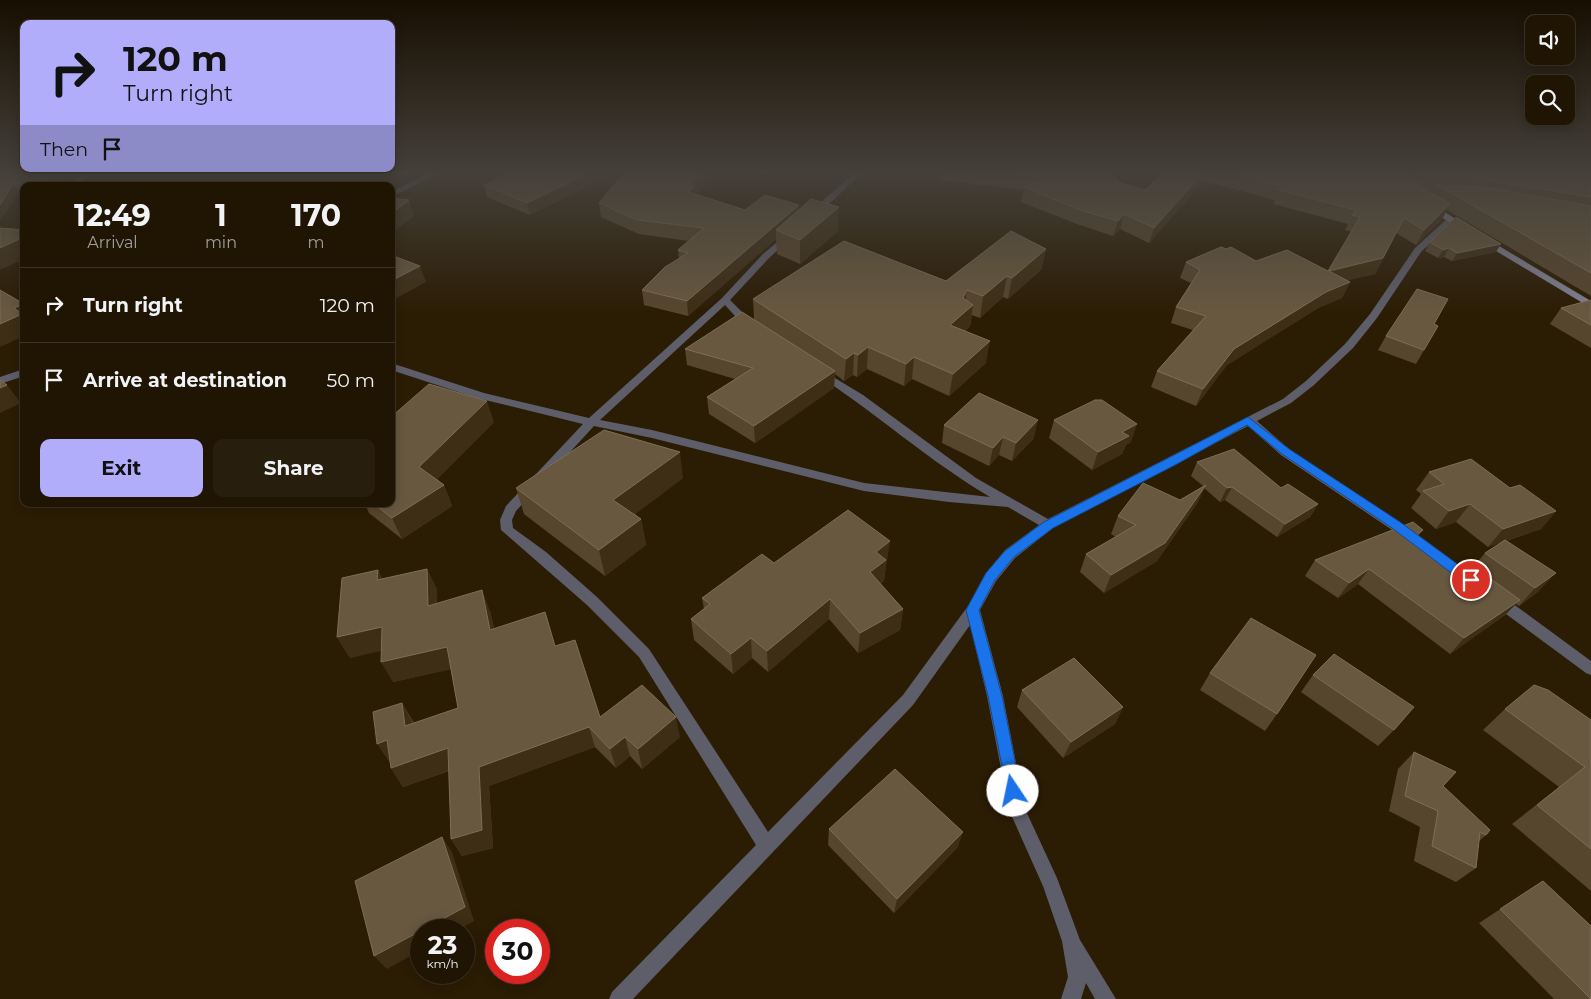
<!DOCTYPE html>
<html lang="en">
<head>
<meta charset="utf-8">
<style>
  :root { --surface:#201503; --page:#281e0d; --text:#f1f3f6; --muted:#a29f9a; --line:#3d3425; --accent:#b1adfa }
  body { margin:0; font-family:Montserrat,sans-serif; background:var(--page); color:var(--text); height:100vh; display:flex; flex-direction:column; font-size:19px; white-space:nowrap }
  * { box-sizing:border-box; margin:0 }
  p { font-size:16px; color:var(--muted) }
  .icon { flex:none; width:28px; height:28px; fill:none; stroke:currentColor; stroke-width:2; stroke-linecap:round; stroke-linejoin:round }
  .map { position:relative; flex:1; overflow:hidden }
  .side { position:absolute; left:20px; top:182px; width:375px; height:325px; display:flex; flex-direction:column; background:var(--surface); border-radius:10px; box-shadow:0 2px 12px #0003,0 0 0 1px var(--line) }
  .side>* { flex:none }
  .hud { position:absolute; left:20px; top:20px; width:375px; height:152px; border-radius:10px; box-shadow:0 2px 12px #0003,0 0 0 1px var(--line); background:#b1adfa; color:#111; overflow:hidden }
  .fabs { position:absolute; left:1525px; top:15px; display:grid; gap:10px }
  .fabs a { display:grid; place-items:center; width:50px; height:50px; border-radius:10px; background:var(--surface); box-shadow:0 2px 12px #0003,0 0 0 1px var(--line); font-size:25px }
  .speed { position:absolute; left:410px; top:919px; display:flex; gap:10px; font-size:25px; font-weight:700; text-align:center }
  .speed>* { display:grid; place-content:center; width:65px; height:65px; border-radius:50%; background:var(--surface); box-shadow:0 2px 12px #0003,0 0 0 1px var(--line); line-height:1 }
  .speed small { font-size:12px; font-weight:400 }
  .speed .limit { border:8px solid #d22; background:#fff; color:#111 }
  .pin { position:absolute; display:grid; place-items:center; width:42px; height:42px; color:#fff; margin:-21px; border:2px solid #fff; border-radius:50%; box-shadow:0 1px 5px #0007 }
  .me { position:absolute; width:55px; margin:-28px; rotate:349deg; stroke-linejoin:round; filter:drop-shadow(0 0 4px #0008) }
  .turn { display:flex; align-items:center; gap:18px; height:105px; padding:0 20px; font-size:22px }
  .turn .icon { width:65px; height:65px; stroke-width:2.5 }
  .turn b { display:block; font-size:35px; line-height:42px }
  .then { display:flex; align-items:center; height:48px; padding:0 20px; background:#0003; gap:10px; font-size:19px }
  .eta { display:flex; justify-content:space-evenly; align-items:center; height:85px; text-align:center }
  .eta b { font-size:30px; font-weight:700; line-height:35px }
  .primary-button { display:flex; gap:10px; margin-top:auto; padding:10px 20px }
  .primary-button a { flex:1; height:58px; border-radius:10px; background:var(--accent); color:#111; font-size:20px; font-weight:700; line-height:58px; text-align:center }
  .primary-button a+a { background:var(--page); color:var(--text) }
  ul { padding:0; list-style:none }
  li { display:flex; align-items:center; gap:15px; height:75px; padding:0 20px; border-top:1px solid var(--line) }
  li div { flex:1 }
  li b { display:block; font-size:19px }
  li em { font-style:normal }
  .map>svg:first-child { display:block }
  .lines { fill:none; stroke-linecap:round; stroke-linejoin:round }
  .street { fill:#5e5e6a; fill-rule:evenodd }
  .secondary { fill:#818195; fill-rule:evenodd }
  .wall { fill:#57462e }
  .shaded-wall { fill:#3e2e15 }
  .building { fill:#685840; stroke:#7d6e58 }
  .route { fill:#1a73e8; stroke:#114b97 }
</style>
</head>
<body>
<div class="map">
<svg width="1591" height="999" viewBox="0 0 1591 999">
  <rect width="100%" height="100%" fill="#2b1c04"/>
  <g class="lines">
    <path class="street" d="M82,174H90L79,186H71Z
      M428,174H438L391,197V192Z
      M853,174H861L816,216H810V212Z
      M1450,216L1454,219L1453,221L1421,252L1377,318L1353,348L1314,385L1291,403L1257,421L1289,449L1417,534L1419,537L1417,540H1407L1281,455L1248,426L1053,528L1015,558L996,581L980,610L1003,696L1025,809L1057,878L1080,940L1116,999H1095L1086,983L1081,999H1061L1068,977L1062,941L1043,886L1009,810L987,696L970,625L913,705L633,999H609L612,992L756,845L639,657L587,605L501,530L500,520L506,506L583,424L477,398L391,370V363L484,393L589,418L722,298L763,254L788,233L791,234V238L769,258L730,300L753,323V327H745L725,305L600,420L652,430L864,483L990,497C929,461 876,413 816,374L815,372L816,370L820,369L863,395L976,478L1048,519L1283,399L1306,381L1345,344L1370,314L1415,248ZM594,426L652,438L864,491L949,502L1008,507L1039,525L1005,550L986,573L968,606L903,695L768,832L649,649L597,597L546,552L513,528L512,520L516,511Z
      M24,369V376L0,384V377Z
      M1496,594L1501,595L1591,661V675L1586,673L1491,603L1489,599L1491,595Z"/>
    <path class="secondary" d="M1428,205H1434L1471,229L1464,231L1428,209Z
      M1484,237L1591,301V308L1481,242L1480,240Z"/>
  </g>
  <path class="wall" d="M0,174H70L54,186H24V192H19L1,219L0,220Z
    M613,174L530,215L487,197L484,185Z
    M717,174L696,194L745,210L799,205V210L838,231L800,264L777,254L776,239L688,316L644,305L642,290L679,259L678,250L689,241L639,234L601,217L599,203Z
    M941,174H1113L1120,183L1146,190L1161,174H1591V296L1447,210L1442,219L1416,245L1396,233L1375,274L1346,280L1350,282L1342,298L1318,308L1227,365L1196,406L1151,387L1157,371L1193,330L1171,323L1176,307L1191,283L1180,278L1186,262L1226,249L1256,261L1328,271L1352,232L1345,230L1348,224L1273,204L1275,200L1204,181L1149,243L1120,229L1113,236L1077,224L1021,202L1024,190L941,180Z
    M1430,242L1496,252L1452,261L1444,257L1438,258L1425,251Z
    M1046,249L1041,270L1008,299L1003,297L980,318L972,315L970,326L965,331L986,363L949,396L912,379L904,386L867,369L857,377L853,375L844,381L835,374L834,388L755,443L709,414L707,397L735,379L687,365L685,349L754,319L753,299L946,281Z
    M1591,300V348L1550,324L1561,308Z
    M1434,324L1438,326L1416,364L1378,350L1386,336Z
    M1054,420L1131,442L1126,445L1122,454L1092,470L1049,438Z
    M494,422L437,479L444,485L452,506L402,539L369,513L365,504H391Z
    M944,425L1034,438L1012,461L999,455L989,466L942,443Z
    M1197,462L1281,488L1318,504L1310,517L1277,537L1225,500L1220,502L1204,488L1198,502L1157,561L1104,593L1080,572L1086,554L1116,537L1111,534L1118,516L1180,500L1203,486L1191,476Z
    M1429,472L1510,488L1556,511L1541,529L1506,541L1539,591L1519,606L1516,604L1505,615L1450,654L1358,584L1338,598L1305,576L1315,560L1423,530L1418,536L1460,569L1474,566L1485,553L1504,541L1488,547L1456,522L1436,529L1411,508L1421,494L1416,490Z
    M683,478L635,514L641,519L646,545L605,576L524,514L516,488Z
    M887,562L886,564L884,581L880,584L903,609L900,630L858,653L829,619L768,672L752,658L733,674L694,640L691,619L704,609L702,598L774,563Z
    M427,569L437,590V603L490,611L494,628L556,646L600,717L680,737L642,769L630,756L616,768L595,747L489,786L493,848L462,856L451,839L449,771L403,787L391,768L402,703L414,723L458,708L451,669L393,682L381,650L350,658L337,637L378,570L382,579Z
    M1210,673L1277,714L1265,731L1200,690Z
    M1313,675L1394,730L1378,746L1301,692Z
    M1022,690L1123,707L1115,724L1063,758L1017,707Z
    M1505,709L1591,720V891L1512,824L1559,787L1483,730Z
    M1414,752L1486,835L1479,841L1476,868L1456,882L1414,861L1420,827L1389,811L1398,769Z
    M829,829L958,847L894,913L828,845Z
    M1543,881L1591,999H1554L1479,923Z"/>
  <path class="shaded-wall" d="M55,174H70L54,186H43L41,184Z
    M587,174H613L530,215L527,203Z
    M702,174H717L695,195L689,192L690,185Z
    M1202,174H1206L1204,181L1149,243L1154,228Z
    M13,184L19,192L1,219L0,220V205Z
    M409,200L414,216L391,234V214Z
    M1450,204L1442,219L1416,245L1424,230Z
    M799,205V219L776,230V239L688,316L687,301Z
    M839,207L838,231L800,264V240Z
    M1124,214L1120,229L1113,236L1118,221Z
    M24,237V259L0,270V248Z
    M1501,244L1496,252L1452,261L1457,253Z
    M1449,248L1444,257L1438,258L1443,250Z
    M1046,249L1041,270L1008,299L1012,278Z
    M1383,258L1375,274L1321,287L1329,271Z
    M420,266L426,282L391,301V281Z
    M1007,276L1003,297L980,318L983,296Z
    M1350,282L1342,298L1318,308L1227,365L1196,406L1203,389L1234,349L1326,292Z
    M967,290L964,311L973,305L970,326L947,346L950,325Z
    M24,304V336L0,347V324L14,308Z
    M990,341L986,363L949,396L953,374Z
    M868,347L867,369L857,377L858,355Z
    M854,353L853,375L844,381L846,359Z
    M914,357L912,379L904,386L906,364Z
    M835,371L834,388L755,443L754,426Z
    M7,385L21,403L0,413V388Z
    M487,401L494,422L428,488L419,467Z
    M1038,420L1034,438L1012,461L1016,443Z
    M1137,424L1131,442L1126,445L1122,454L1092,470L1098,452L1122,432Z
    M1003,437L999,455L989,466L993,448Z
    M680,452L683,478L619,526L613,500Z
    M444,485L452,506L402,539L392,518Z
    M1206,485L1198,502L1157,561L1104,593L1111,575Z
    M1232,487L1225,500L1220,502L1227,488Z
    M1318,504L1310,517L1277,537L1285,524Z
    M1470,504L1456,522L1436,529L1449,511Z
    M1556,511L1541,529L1488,547L1503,529Z
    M641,519L646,545L605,576L599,550Z
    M890,541L887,562L886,564L884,581L868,593L870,572L876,552Z
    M427,569L437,590L438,627L428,606Z
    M1369,569L1358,584L1338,598L1349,583Z
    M378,570L389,591L377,580Z
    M1556,573L1539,591L1519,606L1535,588Z
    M482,590L490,611L499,650L490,630Z
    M830,599L829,619L768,672L767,651Z
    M1520,600L1505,615L1450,654L1464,638Z
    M903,609L900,630L858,653L860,633Z
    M382,627L394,648L350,658L337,637Z
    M751,638L752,658L733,674L731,654Z
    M447,647L457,668L393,682L381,662Z
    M402,703L413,723L417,746L405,726Z
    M1123,707L1115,724L1063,758L1071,742Z
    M676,717L680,737L642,769L638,749Z
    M589,727L595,747L489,786L493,848L462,856L451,839L479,767Z
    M625,737L630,756L616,768L610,749Z
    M387,740L390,763L377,744Z
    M448,748L459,767L403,787L391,768Z
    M963,832L958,847L894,913L897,899Z
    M442,837L452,852L474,921L458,930H422Z
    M421,931V950L387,969L374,956Z"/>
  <path class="building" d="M0,174H55L41,184H13L0,205Z
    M508,174H587L527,203L484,185Z
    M623,174H702L690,185L694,186L689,192L745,210L765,195L799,205L687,301L642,290L665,267L688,253L678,250L704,228L637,220L599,203Z
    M1014,174H1113L1120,183L1146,190L1161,174H1202L1154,228L1124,214L1118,221L1080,210L1024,187L1048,178Z
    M1236,174H1403L1414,183L1450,204L1424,230L1404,218L1383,258L1329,271L1350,282L1326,292L1234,349L1203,389L1157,371L1206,316L1176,307L1200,270L1186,262L1221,247L1226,249L1231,247L1256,261L1287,250L1328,271L1360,217L1352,215L1356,210L1279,190L1282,186Z
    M1419,174H1591V197L1484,180L1423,176Z
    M1437,185L1484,187L1591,206V273Z
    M391,198L409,200L391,214Z
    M811,199L839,207L800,240L776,230Z
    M1456,217L1501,244L1457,253L1449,248L1443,250L1430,242Z
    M0,228L24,230V237L0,248Z
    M1011,231L1046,249L1012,278L1007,276L983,296L967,290L963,298L973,305L950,325L990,341L953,374L914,357L906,364L868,347L858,355L854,353L846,359L753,299L844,241L946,281Z
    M391,255L420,266L391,281Z
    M1417,289L1448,299L1434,324L1438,326L1424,350L1386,336Z
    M0,290L24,304L14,308L22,314L0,324Z
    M1591,300V325L1561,308Z
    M742,312L835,371L754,426L707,397L753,368L685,349Z
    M0,380L7,385L0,388Z
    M429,384L487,401L419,467L444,485L392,518L374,504H391V417Z
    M979,393L1038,420L1016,443L1003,437L993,448L944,425Z
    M1095,400H1102L1137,424L1122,432L1129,436L1098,452L1054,420Z
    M604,430L680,452L613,500L641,519L599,550L516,488Z
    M1234,449L1281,488L1288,484L1318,504L1285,524L1232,487L1227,488L1197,462Z
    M1471,459L1510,488L1520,485L1556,511L1503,529L1470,504L1449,511L1423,491L1444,484L1429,472Z
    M1143,483L1180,500L1206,485L1165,543L1111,575L1086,554L1136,525L1118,516Z
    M848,510L890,541L876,552L886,560L870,572L903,609L860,633L830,599L767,651L751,638L731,654L691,619L710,604L702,598L762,554L774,563Z
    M1413,522L1423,530L1416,535L1460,569L1469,563L1520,600L1464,638L1369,569L1349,583L1315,560Z
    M1505,540L1556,573L1535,588L1485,553Z
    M427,569L428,606L482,590L490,630L545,612L555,646L575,640L600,717L642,685L676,717L638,749L625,737L610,749L589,727L479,767L482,830L451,839L448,748L391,768L387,740L377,744L373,712L402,703L405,726L458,708L447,647L381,662L382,627L337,637L342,578L378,570L377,580Z
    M1251,618L1316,655L1277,714L1210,673Z
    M1334,654L1414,707L1394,730L1313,675Z
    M1074,658L1123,707L1071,742L1022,690Z
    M1534,685L1548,690L1591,720V849L1537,805L1585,767L1505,709Z
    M1414,752L1456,772L1443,786L1490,830L1486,835L1480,832L1476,868L1432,846L1438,811L1405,796Z
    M895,769L963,832L897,899L829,829Z
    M442,837L465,907L374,956L355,881Z
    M1543,881L1591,926V999L1500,909Z"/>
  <linearGradient id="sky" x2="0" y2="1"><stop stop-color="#180f02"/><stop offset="0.55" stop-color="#44403a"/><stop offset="1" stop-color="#44403a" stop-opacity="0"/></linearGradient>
  <rect width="1591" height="314" fill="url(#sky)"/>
  <path class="route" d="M1248,417L1289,449L1400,522L1475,577L1477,580L1475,584H1466L1392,528L1282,454L1247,425L1177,464L1053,528L1014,557L995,580L979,610L1002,696L1021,791L1018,796L1013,798L1008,796L988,696L966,610L986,573L1005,551L1044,522Z"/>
</svg>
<div class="fabs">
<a><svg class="icon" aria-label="sound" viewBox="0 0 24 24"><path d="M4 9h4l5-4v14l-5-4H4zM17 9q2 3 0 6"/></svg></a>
<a><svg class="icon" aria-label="search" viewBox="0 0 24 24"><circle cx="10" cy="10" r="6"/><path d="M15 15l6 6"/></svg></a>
</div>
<div class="speed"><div>23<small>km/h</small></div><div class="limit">30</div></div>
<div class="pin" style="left:1471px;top:580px;background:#d93025"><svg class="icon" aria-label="arrive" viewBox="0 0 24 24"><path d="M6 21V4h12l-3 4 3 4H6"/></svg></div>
<svg class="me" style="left:1013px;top:791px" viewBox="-20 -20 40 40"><circle r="19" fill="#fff"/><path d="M0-13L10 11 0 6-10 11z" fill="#1a73e8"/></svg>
<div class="hud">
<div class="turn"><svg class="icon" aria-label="right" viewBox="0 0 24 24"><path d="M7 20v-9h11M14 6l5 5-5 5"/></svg><div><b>120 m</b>Turn right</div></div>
<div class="then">Then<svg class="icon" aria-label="arrive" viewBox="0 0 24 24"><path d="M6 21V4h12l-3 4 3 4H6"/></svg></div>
</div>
<section class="side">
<div class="eta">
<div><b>12:49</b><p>Arrival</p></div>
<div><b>1</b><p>min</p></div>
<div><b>170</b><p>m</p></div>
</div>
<ul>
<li><svg class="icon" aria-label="right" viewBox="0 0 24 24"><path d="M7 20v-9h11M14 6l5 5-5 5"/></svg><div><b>Turn right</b></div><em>120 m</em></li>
<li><svg class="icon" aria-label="arrive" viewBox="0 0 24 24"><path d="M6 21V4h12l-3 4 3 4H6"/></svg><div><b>Arrive at destination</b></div><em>50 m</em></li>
</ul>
<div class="primary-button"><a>Exit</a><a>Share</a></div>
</section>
</div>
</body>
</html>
